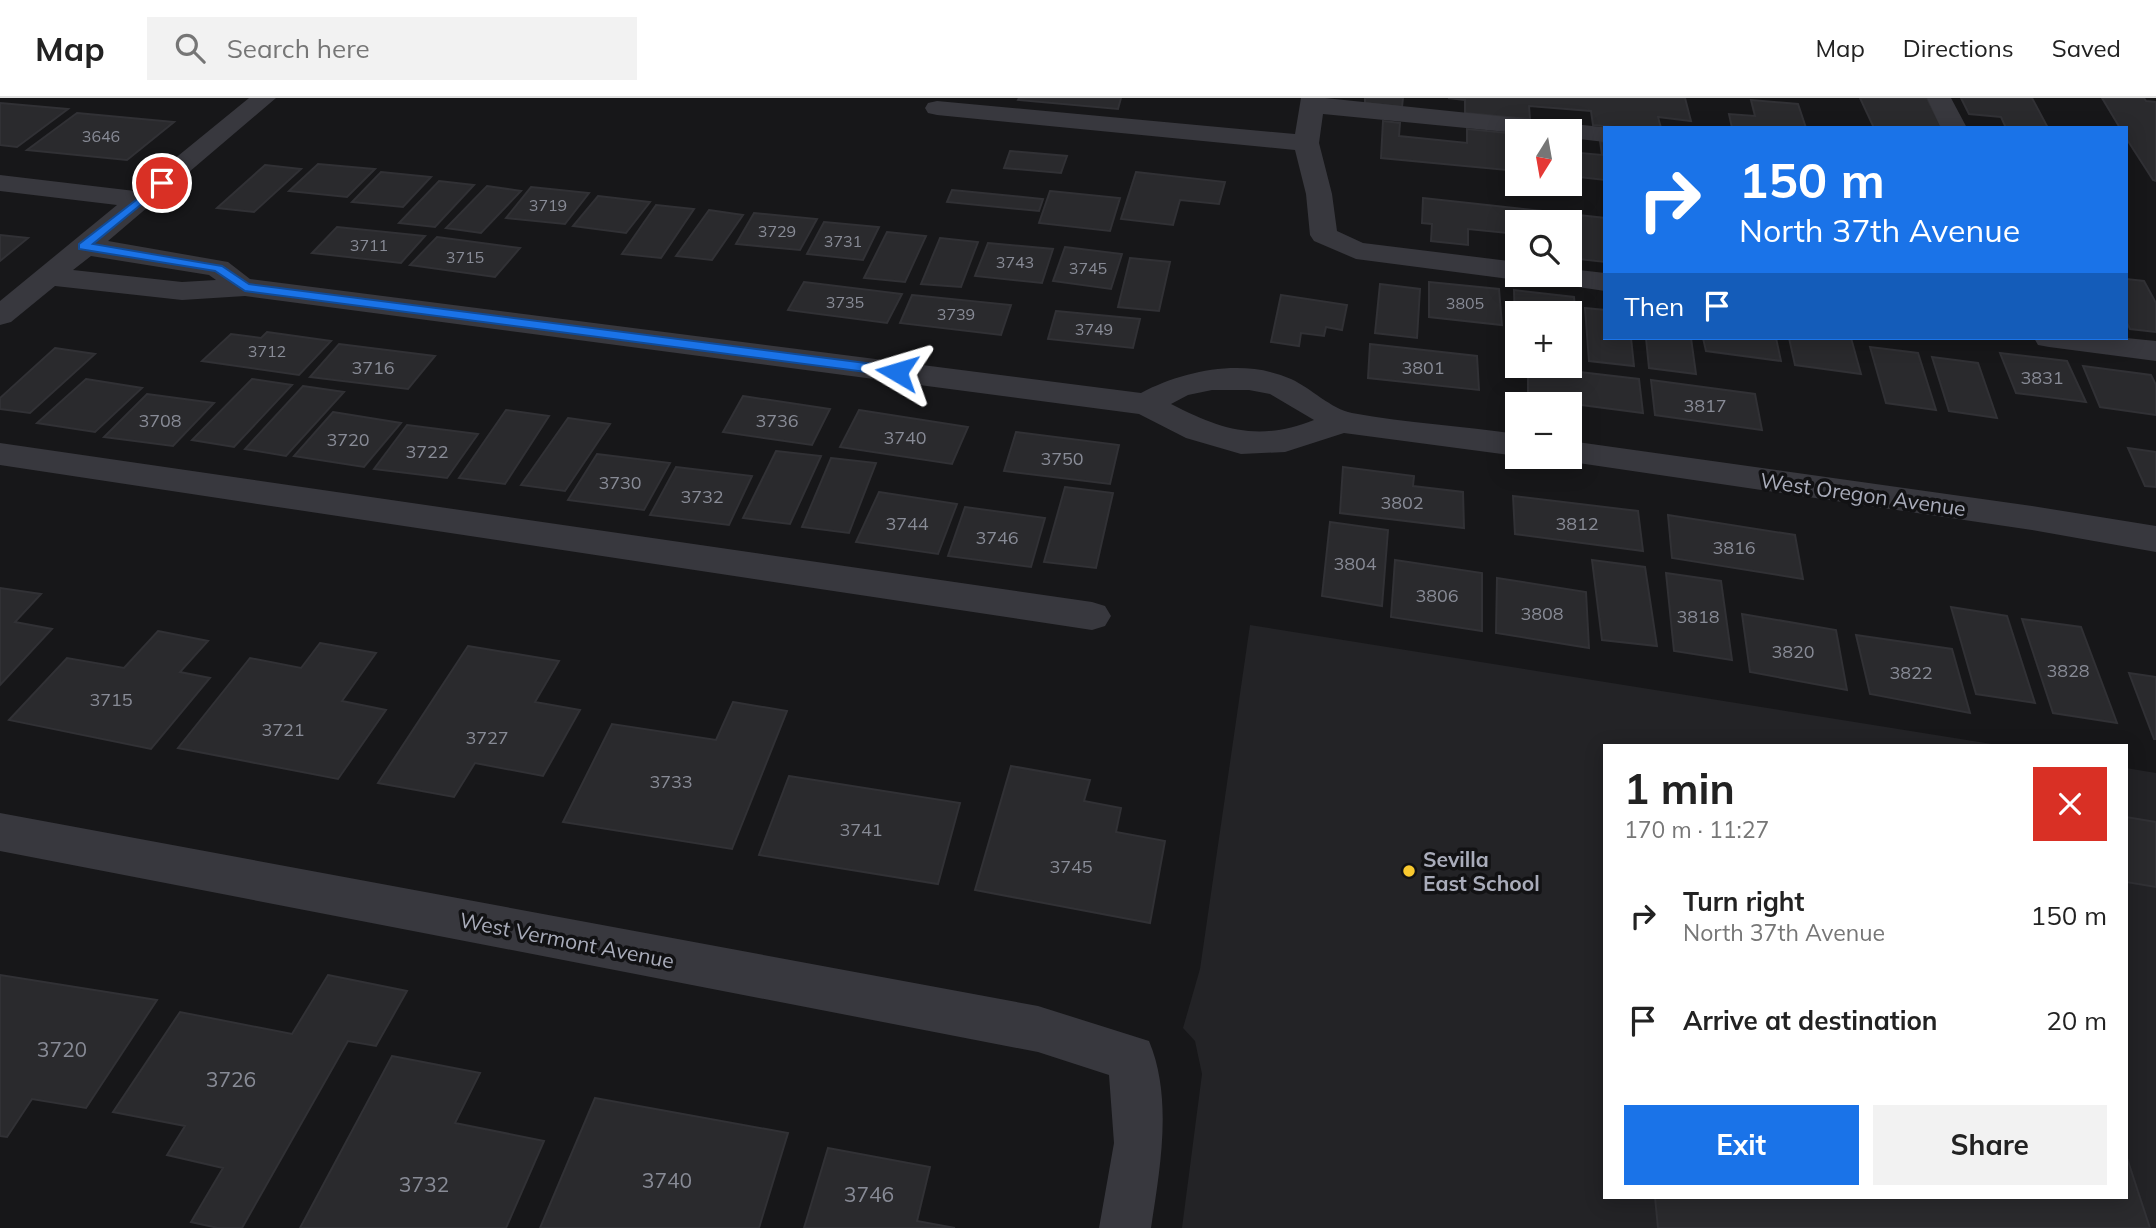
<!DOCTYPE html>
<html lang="en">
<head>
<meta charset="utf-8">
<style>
  :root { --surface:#fff; --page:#f2f2f2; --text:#222; --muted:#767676; --line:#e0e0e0; --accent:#1a73e8 }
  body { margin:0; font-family:Mulish,sans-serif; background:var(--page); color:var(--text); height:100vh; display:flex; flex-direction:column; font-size:26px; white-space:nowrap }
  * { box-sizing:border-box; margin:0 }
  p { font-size:23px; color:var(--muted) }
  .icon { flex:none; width:38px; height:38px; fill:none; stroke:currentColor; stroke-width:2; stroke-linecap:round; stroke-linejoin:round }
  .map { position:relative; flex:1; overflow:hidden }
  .details { position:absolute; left:1603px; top:646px; width:525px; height:455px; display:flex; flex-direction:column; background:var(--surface); border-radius:0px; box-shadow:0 4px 18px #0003 }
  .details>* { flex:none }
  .top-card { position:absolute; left:1603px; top:28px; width:525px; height:214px; border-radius:0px; box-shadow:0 4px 18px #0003; background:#1a73e8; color:#fff; overflow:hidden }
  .needle { width:46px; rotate:191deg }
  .controls { position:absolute; left:1505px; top:21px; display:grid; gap:14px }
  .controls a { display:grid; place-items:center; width:77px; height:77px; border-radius:0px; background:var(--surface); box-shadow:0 4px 18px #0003; font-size:35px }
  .pin { position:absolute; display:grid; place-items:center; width:60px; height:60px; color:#fff; margin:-30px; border:4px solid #fff; border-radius:50%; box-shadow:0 2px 7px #0007 }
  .me { position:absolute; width:77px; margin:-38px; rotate:277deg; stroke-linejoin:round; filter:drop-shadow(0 0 5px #0008) }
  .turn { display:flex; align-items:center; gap:24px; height:147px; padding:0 21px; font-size:32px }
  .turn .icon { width:91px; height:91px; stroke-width:2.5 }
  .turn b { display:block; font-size:49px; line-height:60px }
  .then { display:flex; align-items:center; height:66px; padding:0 21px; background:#0003; gap:14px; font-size:26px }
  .round { display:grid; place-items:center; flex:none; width:74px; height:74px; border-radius:0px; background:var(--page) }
  .headline { display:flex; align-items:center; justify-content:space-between; height:119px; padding:0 21px }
  h1 { font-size:42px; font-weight:700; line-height:52px }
  .button { display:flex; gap:14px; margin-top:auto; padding:14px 21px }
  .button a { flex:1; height:80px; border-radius:0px; background:var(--accent); color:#fff; font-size:28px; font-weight:700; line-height:80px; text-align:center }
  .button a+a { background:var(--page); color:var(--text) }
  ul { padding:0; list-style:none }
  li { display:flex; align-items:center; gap:21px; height:105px; padding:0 21px }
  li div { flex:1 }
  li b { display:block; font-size:26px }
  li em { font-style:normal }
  header { display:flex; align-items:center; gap:42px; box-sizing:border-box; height:98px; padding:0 35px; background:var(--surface); border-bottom:2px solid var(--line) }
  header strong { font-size:33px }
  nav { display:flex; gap:38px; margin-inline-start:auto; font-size:24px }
  .search { width:490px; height:63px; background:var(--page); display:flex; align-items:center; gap:18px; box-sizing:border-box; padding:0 24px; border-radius:0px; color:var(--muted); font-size:26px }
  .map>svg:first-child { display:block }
  .built { fill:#232326 }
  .building { fill:#2a2a2d; stroke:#313135; stroke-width:2 }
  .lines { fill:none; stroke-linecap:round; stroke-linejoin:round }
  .minor { fill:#38383e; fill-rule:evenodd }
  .route { fill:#1a73e8; stroke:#114b97; stroke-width:2 }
  .poi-dot { fill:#f9c92f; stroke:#121214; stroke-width:2.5 }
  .labels { text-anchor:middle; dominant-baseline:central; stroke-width:7; stroke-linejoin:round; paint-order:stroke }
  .far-number-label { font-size:16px; fill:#888b96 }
  .number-label { font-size:18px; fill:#888b96 }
  .street-label { font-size:21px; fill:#a9acba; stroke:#121214 }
  .poi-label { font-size:21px; font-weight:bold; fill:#a9acba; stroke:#121214; text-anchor:start }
  .near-number-label { font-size:21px; fill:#888b96 }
</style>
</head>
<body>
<header>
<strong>Map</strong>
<div class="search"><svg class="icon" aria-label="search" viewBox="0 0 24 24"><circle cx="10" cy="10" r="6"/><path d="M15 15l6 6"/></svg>Search here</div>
<nav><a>Map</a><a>Directions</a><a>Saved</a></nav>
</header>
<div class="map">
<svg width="2156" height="1130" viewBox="0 0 2156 1130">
  <rect width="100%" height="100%" fill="#171719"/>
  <path class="built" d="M1250,527L1998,647L1605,648V1099H2126V670L2156,675V1130H1182L1202,976L1195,943L1183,930L1200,871Z"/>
  <path class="building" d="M1019,0H1121L1118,11L1018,2Z
    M1365,0H1403L1402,9L1365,5Z
    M1448,0H1685L1691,23L1658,19L1661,30H1625L1593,27L1591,13L1529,8L1530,21L1465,15V2Z
    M1860,0H1927L1942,30H1874Z
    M1961,0H2032L2048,30H2006L2001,19L1969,16Z
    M2102,0H2144L2146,3L2156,4V83L2153,82L2126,40V30H2120Z
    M1751,2L1798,6L1806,30H1732L1729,16L1755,18Z
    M0,5L68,11L17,49L0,47Z
    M77,15L174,24L127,62L27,52Z
    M1383,23L1400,25L1399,38L1467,45V31L1517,36V73L1381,60Z
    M1600,43L1605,44V82L1570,78V54L1602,57Z
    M1010,53L1067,58L1061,75L1004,70Z
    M318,66L375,71L347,99L289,93Z
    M265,67L301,71L254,114L217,110Z
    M381,74L431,79L403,109L352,104Z
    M1136,74L1225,84L1219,106L1180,102L1173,127L1121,121Z
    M439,83L474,87L435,129L399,125Z
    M487,88L521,93L481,135L446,130Z
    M531,89L589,95L565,126L506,120Z
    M952,92L1043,101L1039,113L947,104Z
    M1050,93L1120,100L1110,133L1039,125Z
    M598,98L650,104L626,135L573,128Z
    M1423,100L1605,120V164L1570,160V124H1517V136L1468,131V147L1431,143L1432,126L1422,125Z
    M656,107L694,111L661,160L622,156Z
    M709,112L743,117L712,162L676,158Z
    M754,115L817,121L800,152L736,146Z
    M824,124L879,129L863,162L807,156Z
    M337,129L425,138L401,165L312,155Z
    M887,134L926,138L905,184L864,180Z
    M0,137L28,140L0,163Z
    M437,139L520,150L495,179L410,167Z
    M940,140L978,144L961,189L921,186Z
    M988,145L1053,151L1042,185L975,178Z
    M1065,149L1122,156L1111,191L1053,183Z
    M1130,160L1170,164L1159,213L1118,209Z
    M2126,181L2144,183L2156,205V234L2130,231L2126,223Z
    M804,184L902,196L887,225L788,212Z
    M1429,184L1499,191L1502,227L1429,219Z
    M1380,186L1420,191L1417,240L1375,235Z
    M1514,192L1574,199L1577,235L1570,234V215H1517V228H1515Z
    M912,197L1011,207L1001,237L900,225Z
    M1281,197L1347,207L1342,232L1326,229L1324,238L1301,235L1299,248L1271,244Z
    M1585,210L1605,212V240H1631L1634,268L1589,263Z
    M1056,213L1140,221L1133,250L1048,241Z
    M267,234L331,243L299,277L202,263L231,236L261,240Z
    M1646,240H1691L1696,276L1649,270Z
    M1703,240H1776L1781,263L1706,253Z
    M1789,240H1851L1861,276L1795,267Z
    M339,246L435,258L408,291L310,279Z
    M1370,246L1477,258L1479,292L1368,280Z
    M1870,249L1918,255L1936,312L1886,305Z
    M55,250L95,256L30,315L0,311V300Z
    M2000,255L2067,263L2086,304L2016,295Z
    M1932,259L1978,265L1997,320L1949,313Z
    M1528,268L1639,281L1643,315L1528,300Z
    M2083,268L2151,277L2156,287V317L2100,309Z
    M86,281L142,290L95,334L37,325Z
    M252,281L292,287L234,349L192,342Z
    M1651,282L1755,296L1762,332L1655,317Z
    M303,288L344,294L286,358L245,351Z
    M147,296L214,305L173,348L104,339Z
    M743,298L830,311L812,347L723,334Z
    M506,312L549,318L505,386L459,380Z
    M859,312L968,329L952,366L840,349Z
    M333,314L401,325L364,369L294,358Z
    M568,320L610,326L565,393L521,387Z
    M407,327L478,336L447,380L374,371Z
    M1016,334L1119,347L1110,386L1004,373Z
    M2128,350L2156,354V389L2145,388Z
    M776,353L821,358L790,426L743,420Z
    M597,356L670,365L644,412L568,402Z
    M831,360L876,365L849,435L802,429Z
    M676,369L752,378L729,427L650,417Z
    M1343,369L1414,378L1413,388L1463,394L1464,430L1340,415Z
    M1065,389L1113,395L1096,470L1044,464Z
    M879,394L957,406L938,456L856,444Z
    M1513,398L1638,413L1643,453L1515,436Z
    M965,409L1045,420L1031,469L948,458Z
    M1668,417L1795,437L1803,481L1672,460Z
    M1330,424L1388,432L1382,508L1322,498Z
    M1395,462L1482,475V533L1391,519Z
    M1592,462L1645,469L1657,548L1602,542Z
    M1666,475L1721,483L1732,562L1674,553Z
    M1497,480L1586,494L1589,550L1496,535Z
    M0,490L41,496L15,524L52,531L0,587Z
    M1951,509L2007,518L2035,605L1976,596Z
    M1742,516L1836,532L1847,592L1750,574Z
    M2022,521L2081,529L2117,625L2053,615Z
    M158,533L208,543L180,574L210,580L151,651L9,622L67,560L124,570Z
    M1856,537L1952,551L1970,615L1870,596Z
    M320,545L376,555L342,603L386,612L338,681L178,650L250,560L301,570Z
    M468,548L559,563L535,604L580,612L543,678L475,665L454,699L378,685Z
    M2129,575L2156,579V641H2154Z
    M733,604L787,613L732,751L563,724L612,626L716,642Z
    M1011,668L1090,682L1084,703L1121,710L1116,734L1165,743L1150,825L975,792Z
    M789,678L960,705L938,786L759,757Z
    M2126,719L2156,724V789L2126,784Z
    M0,877L157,902L86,1010L32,1001L7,1039L0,1038Z
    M328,877L407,893L376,948L348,943L242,1130H218L191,1124L223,1070L167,1057L185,1028L113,1014L180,914L292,936Z
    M392,958L480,975L455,1025L544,1043L506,1130H300Z
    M595,1000L788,1035L759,1130H540Z
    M828,1050L930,1069L917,1123L955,1130H804Z
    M2126,1057L2150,1130H1658L1655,1099H2126Z"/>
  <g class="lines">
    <path class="minor" d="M249,0H276L108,143L228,164L250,181L1141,295C1185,272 1244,260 1291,281C1311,290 1331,311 1352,315C1407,325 1463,328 1517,336V358L1344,335L1285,354L1241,356L1186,340L1139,316L245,198L182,202L55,188L11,224L0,227V203L117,107L0,93V77L135,93ZM91,158L209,177L216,182L182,184L73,172ZM1212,292H1249L1270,296L1314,322C1258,344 1222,332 1171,306L1188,297Z
      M1301,0H1325L1611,30H1605V44L1570,40V33L1517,35L1323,16L1319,45L1332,96L1337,133L1363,145L1517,164V177H1529L1517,182L1356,161L1314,143L1310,137L1306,96L1295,52L937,17L928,15L925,10L928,5L937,3L1295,36Z
      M1927,0H1951L1967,30H1941Z
      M1570,171L1605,175V193L1538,183L1534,177H1570Z
      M2034,240H2126L2156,243V263L2049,249L2038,247Z
      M1570,343L2032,408L2156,428V454L2032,432L1558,362L1556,359H1570Z
      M0,345L1092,504L1105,508L1111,518L1105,528L1092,532L0,367Z
      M0,715L1038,908L1149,943C1173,1000 1160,1071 1151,1130H1099L1114,1045L1109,977L1038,954L0,753Z"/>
  </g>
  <path class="route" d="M162,82L165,83V87L93,146L222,168L249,186L897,269L903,274L897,278L245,193L215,173L79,151V146Z"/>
  <circle class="poi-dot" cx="1409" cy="773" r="7"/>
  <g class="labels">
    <g class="far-number-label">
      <text x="101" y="38">3646</text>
      <text x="548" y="107">3719</text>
      <text x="777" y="133">3729</text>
      <text x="843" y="143">3731</text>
      <text x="369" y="147">3711</text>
      <text x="465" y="159">3715</text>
      <text x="1015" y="164">3743</text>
      <text x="1088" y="170">3745</text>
      <text x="845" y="204">3735</text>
      <text x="1465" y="205">3805</text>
      <text x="956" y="216">3739</text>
      <text x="1094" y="231">3749</text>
      <text x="267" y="253">3712</text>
    </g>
    <g class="number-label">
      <text x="373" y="269">3716</text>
      <text x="1423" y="269">3801</text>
      <text x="2042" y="279">3831</text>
      <text x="1705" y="307">3817</text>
      <text x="160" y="322">3708</text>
      <text x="777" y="322">3736</text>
      <text x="905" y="339">3740</text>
      <text x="348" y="341">3720</text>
      <text x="427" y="353">3722</text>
      <text x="1062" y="360">3750</text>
      <text x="620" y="384">3730</text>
      <text x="702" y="398">3732</text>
      <text x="1402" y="404">3802</text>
      <text x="907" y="425">3744</text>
      <text x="1577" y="425">3812</text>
      <text x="997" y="439">3746</text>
      <text x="1734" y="449">3816</text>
      <text x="1355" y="465">3804</text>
      <text x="1437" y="497">3806</text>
      <text x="1542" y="515">3808</text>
      <text x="1698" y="518">3818</text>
      <text x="1793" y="553">3820</text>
      <text x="2068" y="572">3828</text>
      <text x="1911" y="574">3822</text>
      <text x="111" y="601">3715</text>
      <text x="283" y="631">3721</text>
      <text x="487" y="639">3727</text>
      <text x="671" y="683">3733</text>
      <text x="861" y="731">3741</text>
      <text x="1071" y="768">3745</text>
    </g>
    <g class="street-label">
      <text transform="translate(1863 396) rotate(8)">West Oregon Avenue</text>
      <text transform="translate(567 842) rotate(11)">West Vermont Avenue</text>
    </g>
    <g class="poi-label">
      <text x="1423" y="761">Sevilla<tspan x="1423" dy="24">East School</tspan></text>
    </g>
    <g class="near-number-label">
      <text x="62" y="951">3720</text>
      <text x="231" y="981">3726</text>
      <text x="667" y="1082">3740</text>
      <text x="424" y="1086">3732</text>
      <text x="869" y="1096">3746</text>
    </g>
  </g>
</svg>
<div class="controls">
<a><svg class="needle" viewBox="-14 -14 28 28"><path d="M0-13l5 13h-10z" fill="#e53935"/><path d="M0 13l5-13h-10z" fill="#767676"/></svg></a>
<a><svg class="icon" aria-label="search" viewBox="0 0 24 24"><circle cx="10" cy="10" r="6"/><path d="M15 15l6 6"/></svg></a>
<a>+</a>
<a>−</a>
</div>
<div class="pin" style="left:162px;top:85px;background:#d93025"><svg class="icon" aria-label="arrive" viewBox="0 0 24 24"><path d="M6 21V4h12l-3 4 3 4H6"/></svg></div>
<svg class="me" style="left:897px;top:274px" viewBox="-20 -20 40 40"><path d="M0-17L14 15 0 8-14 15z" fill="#1a73e8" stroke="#fff" stroke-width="4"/></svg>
<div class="top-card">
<div class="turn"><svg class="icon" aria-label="right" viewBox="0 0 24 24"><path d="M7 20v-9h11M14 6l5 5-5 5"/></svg><div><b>150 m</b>North 37th Avenue</div></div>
<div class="then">Then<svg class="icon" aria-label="arrive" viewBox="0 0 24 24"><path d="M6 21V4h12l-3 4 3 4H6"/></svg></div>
</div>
<section class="details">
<div class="headline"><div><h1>1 min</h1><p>170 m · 11:27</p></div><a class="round" style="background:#d93025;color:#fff"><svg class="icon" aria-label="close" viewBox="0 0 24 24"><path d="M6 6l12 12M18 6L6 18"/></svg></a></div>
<ul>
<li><svg class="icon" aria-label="right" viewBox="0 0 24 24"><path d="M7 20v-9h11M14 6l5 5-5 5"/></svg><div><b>Turn right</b><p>North 37th Avenue</p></div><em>150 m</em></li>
<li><svg class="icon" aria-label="arrive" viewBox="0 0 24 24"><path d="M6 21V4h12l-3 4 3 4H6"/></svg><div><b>Arrive at destination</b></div><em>20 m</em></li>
</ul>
<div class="button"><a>Exit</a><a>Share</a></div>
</section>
</div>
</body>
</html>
